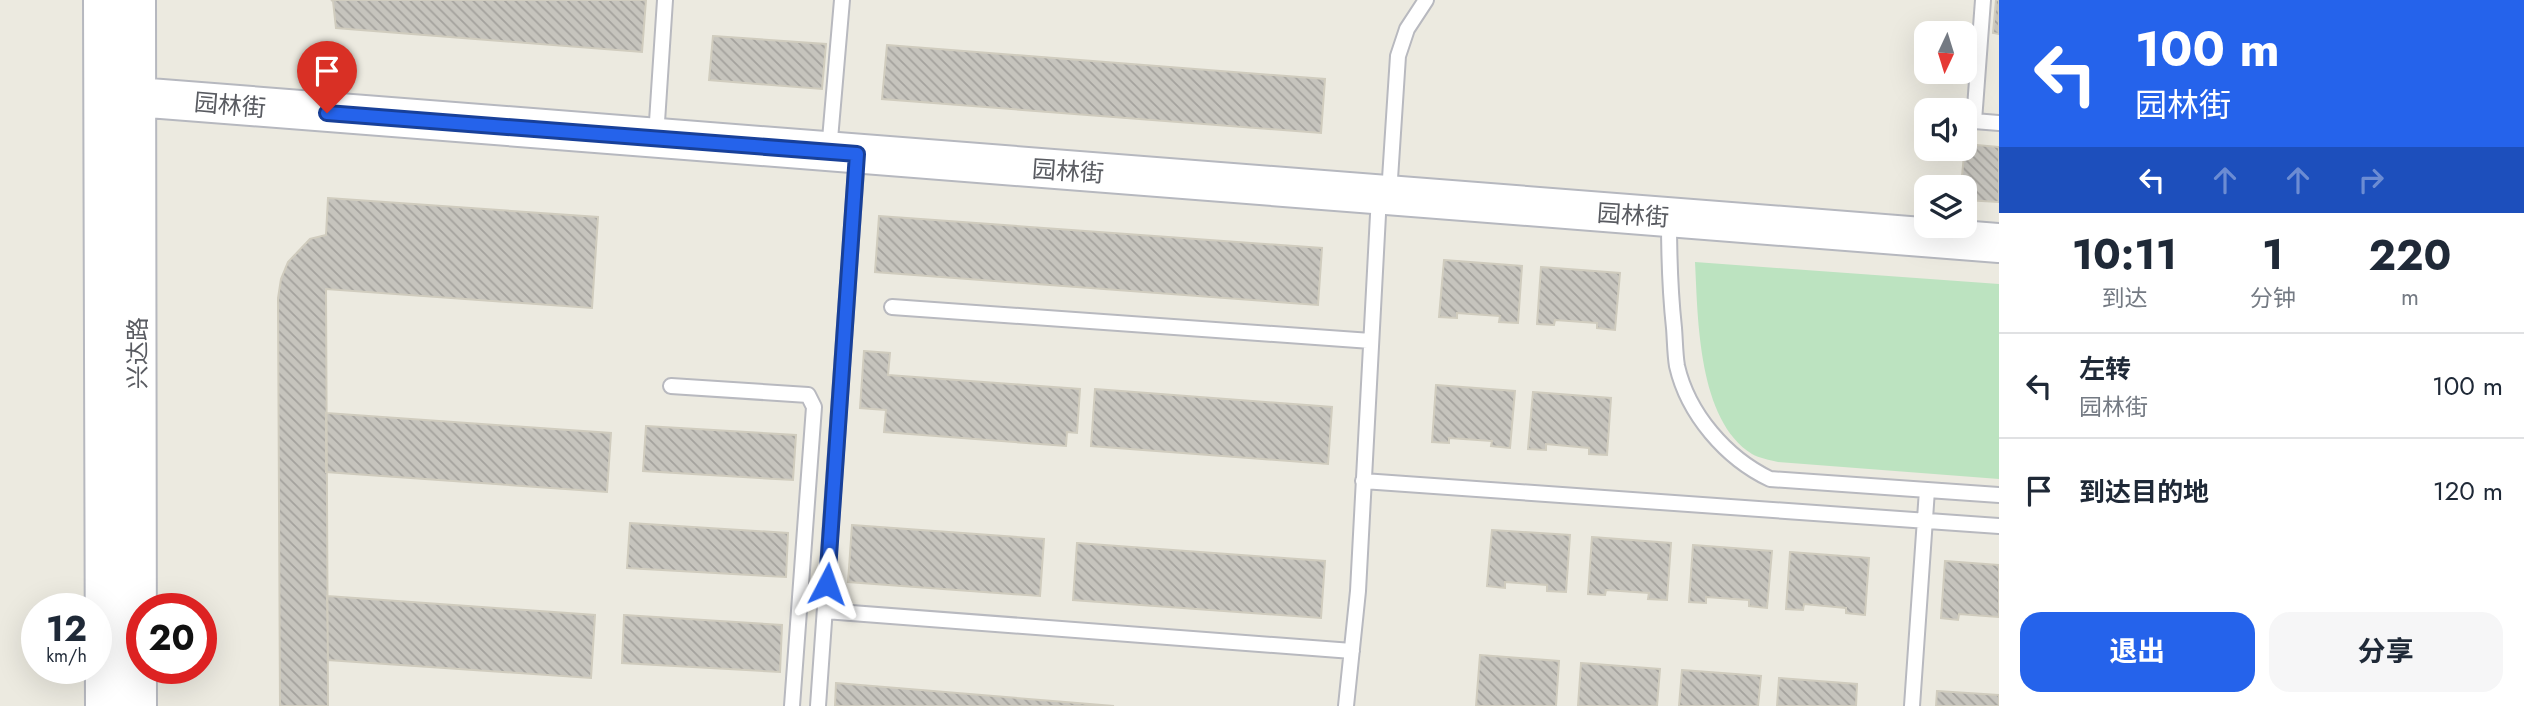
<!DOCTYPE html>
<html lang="zh">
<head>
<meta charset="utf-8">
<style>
  :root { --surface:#fff; --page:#f6f6f7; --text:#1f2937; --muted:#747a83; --line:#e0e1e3; --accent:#2563eb }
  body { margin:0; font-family:Jost,"Noto Sans SC",sans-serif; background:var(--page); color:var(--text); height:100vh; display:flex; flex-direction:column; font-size:26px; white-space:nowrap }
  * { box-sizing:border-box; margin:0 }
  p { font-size:23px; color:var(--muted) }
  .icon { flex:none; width:38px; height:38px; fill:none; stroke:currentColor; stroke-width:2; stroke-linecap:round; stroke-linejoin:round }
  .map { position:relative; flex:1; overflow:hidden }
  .details { display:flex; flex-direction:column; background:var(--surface); width:525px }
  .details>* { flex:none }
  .hud { background:#2563eb; color:#fff; overflow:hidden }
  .needle { width:46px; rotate:184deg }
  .buttons { position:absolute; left:1914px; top:21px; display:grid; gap:14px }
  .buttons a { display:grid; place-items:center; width:63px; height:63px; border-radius:14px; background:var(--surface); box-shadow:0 7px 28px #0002; font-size:35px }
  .speed { position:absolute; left:21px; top:593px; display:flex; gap:14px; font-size:35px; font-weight:700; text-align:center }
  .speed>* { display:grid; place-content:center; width:91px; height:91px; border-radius:50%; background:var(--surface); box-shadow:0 7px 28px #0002; line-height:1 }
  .speed small { font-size:18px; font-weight:400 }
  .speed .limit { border:10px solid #d22; background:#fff; color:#111 }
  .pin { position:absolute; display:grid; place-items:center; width:60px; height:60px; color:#fff; margin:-72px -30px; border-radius:50% 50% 50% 0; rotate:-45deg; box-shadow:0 0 7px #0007 }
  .pin .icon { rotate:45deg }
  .me { position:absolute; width:77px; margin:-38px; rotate:4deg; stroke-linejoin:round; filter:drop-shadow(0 0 5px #0008) }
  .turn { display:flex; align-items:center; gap:24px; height:147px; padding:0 21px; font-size:32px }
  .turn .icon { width:91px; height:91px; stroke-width:2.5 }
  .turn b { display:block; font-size:49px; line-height:60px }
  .lanes { display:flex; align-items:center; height:66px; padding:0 21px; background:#0003; justify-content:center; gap:35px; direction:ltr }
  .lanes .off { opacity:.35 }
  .eta { display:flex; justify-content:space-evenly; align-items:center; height:119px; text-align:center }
  .eta b { font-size:42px; font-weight:700; line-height:49px }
  .cta { display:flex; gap:14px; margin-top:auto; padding:14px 21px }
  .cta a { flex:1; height:80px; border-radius:21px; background:var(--accent); color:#fff; font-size:28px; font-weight:700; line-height:80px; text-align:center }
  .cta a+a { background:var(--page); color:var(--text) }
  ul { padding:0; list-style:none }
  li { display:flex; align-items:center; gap:21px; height:105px; padding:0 21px; border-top:2px solid var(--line) }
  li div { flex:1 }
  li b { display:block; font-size:26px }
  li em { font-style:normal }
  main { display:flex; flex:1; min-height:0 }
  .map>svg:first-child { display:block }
  .green { fill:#bce3c0 }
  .building { fill:url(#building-back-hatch); stroke:#d0ccbe; stroke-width:2 }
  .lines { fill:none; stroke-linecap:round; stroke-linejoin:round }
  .lane-casing { stroke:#b8b9bf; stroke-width:18 }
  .secondary-casing { stroke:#b6b8bf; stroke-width:42 }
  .lane { stroke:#fff; stroke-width:14 }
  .secondary { stroke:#fff; stroke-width:38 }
  .route-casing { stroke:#184099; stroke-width:18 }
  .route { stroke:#2563eb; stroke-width:12 }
  .labels { text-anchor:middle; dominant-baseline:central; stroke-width:7; stroke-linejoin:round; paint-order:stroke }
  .street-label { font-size:24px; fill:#595b61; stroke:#fff }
</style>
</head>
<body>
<main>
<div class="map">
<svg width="1999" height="706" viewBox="0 0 1999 706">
  <defs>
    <pattern id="building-back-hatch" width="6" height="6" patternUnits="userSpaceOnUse" patternTransform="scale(1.75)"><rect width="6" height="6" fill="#c6c4bd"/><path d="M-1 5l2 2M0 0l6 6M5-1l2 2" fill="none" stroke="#a4a29d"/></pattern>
  </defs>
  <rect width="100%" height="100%" fill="#eceae0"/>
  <path class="green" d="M1695,262L1999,284V479L1778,462C1770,460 1759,458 1752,454C1698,420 1698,320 1695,262Z"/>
  <path class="building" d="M331,0H646L642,52L336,28L333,1Z
    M1996,0H1999V34L1993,33Z
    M713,36L826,44L822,89L709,80Z
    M887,45L1325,79L1321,133L882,99Z
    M1965,144L1999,147V202L1965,200V187H1961Z
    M328,198L598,217L592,308L326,289L328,706H280L278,298L281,279L288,262L310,239L326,235Z
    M879,216L1322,248L1318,305L875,272Z
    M1444,260L1522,266L1518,323L1499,322L1500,316L1457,313V318L1439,317Z
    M1541,267L1620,273L1615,330L1597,328V323L1555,320L1554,325L1537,324Z
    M864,351L890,353L888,375L1080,389L1077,433L1067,432L1066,446L884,432L886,410L860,408Z
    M1436,385L1515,391L1510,448L1491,446L1492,441L1449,438V443L1432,442Z
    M1095,389L1332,407L1328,464L1091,446Z
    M1533,392L1611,398L1607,455L1589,454V448L1546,444V450L1528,449Z
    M326,413L611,433L607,492L326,472Z
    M646,426L796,435L793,480L643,471Z
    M630,523L788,533L786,577L627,568Z
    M852,525L1044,539L1040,596L848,582Z
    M1492,530L1570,535L1566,592L1547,591V585L1505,582V588L1487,586Z
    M1592,537L1671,543L1667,600L1648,599L1649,593L1606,590L1605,595L1588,594Z
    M1077,543L1325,561L1321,618L1073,600Z
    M1693,545L1772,551L1767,608L1749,606V600L1706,597V603L1689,602Z
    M1790,552L1869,558L1865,615L1846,613V608L1804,604L1803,610L1786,609Z
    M1945,561L1999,565V617L1959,614L1958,620L1941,618Z
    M327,596L595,615L591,678L328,660Z
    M624,615L782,625L780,672L622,663Z
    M1480,655L1559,661L1556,706H1476Z
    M1581,663L1660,669L1657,706H1578Z
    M1682,670L1761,676L1758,706H1679Z
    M1779,678L1857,684L1856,706H1777Z
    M836,683L1114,706H835Z
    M1937,691L1999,695V706H1936Z"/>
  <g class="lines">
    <defs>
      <path id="lane" d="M1983,0L1974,121L1999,123
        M656,137L665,0
        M829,151L842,0
        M1389,194L1398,56L1407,29L1426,0
        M1669,220C1669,256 1670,291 1674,328C1675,340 1675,354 1677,366C1688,414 1726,458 1770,479L1999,495
        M892,307L1371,341
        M671,386L808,395L814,407L792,706
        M1363,481L1999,526
        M825,611L1352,651
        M818,706L857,156
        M1346,706L1358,591L1379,196
        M1912,706L1927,490"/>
      <path id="secondary" d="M103,0L105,706
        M136,0L137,706
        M136,97L1999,243"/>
    </defs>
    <use href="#lane" class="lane-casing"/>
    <use href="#secondary" class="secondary-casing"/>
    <use href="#lane" class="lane"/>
    <use href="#secondary" class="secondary"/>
  </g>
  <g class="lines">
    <defs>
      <path id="route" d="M327,113L857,154L827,584"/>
    </defs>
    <use href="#route" class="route-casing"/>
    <use href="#route" class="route"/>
  </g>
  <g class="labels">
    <g class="street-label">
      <text transform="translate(230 105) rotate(5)">园林街</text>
      <text transform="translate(1068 171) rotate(4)">园林街</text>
      <text transform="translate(1633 215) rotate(4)">园林街</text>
      <text transform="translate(137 353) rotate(-90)">兴达路</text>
    </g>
  </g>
</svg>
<div class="buttons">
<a><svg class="needle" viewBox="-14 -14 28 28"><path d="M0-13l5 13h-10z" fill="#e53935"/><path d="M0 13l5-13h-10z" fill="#747a83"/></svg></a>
<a><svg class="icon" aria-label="sound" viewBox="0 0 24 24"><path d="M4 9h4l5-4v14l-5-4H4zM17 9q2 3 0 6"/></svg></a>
<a><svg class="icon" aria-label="layers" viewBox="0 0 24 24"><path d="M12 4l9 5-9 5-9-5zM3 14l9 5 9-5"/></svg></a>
</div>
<div class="speed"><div>12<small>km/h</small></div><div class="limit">20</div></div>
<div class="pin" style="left:327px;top:113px;background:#d93025"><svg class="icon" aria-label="arrive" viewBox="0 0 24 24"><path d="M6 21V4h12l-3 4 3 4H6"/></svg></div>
<svg class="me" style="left:827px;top:584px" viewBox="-20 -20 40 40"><path d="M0-17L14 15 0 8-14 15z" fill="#2563eb" stroke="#fff" stroke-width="4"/></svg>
</div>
<section class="details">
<div class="hud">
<div class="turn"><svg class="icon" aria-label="left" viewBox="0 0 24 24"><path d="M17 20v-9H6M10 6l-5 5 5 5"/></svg><div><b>100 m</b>园林街</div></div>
<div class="lanes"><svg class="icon" aria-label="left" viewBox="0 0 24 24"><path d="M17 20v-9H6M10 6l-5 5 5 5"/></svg><svg class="icon off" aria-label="ahead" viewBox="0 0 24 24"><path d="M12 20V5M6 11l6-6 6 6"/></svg><svg class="icon off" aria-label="ahead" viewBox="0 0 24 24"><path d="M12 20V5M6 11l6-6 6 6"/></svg><svg class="icon off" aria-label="right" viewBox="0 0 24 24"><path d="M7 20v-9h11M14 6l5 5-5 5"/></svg></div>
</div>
<div class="eta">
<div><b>10:11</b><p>到达</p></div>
<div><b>1</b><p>分钟</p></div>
<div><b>220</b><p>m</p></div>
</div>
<ul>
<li><svg class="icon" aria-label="left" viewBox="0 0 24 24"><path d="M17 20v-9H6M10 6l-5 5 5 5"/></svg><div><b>左转</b><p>园林街</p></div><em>100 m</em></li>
<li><svg class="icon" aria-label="arrive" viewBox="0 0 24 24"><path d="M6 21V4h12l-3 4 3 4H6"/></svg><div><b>到达目的地</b></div><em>120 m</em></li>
</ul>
<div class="cta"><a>退出</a><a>分享</a></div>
</section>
</main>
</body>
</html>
